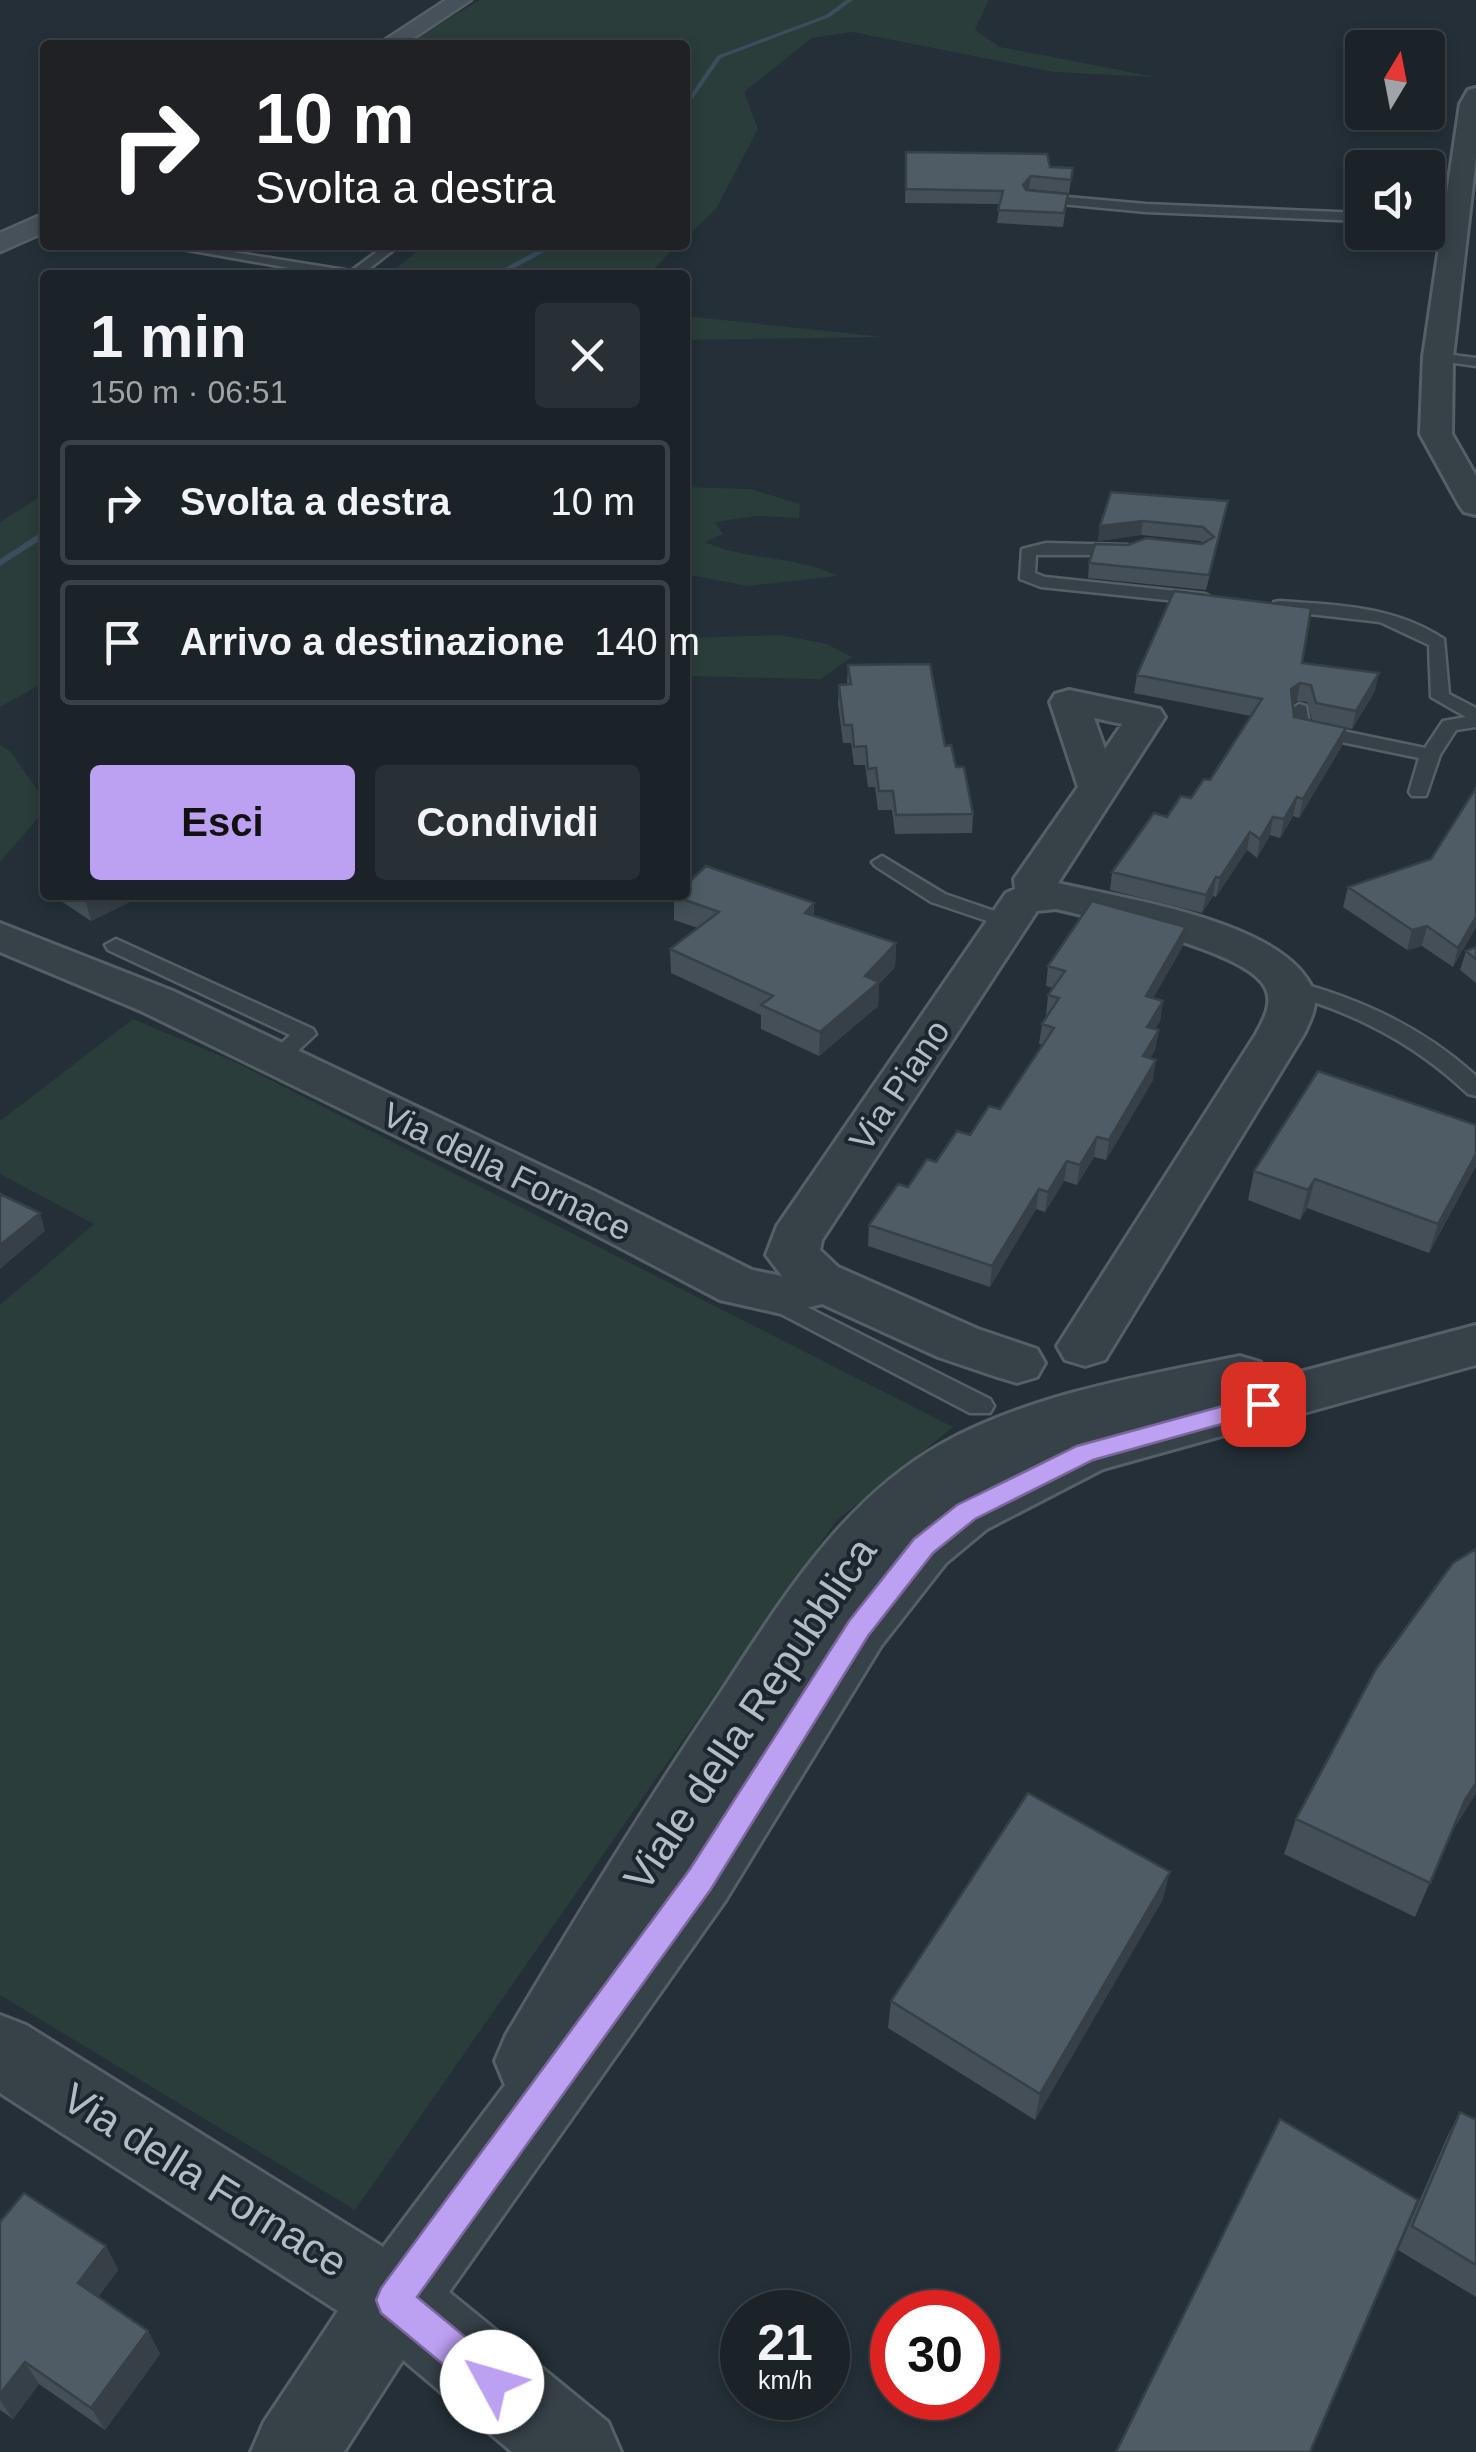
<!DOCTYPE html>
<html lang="it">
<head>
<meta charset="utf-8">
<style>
  :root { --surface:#1b2329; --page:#282f35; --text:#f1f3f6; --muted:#a0a4a8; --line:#394046; --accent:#bca0f2 }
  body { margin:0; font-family:Helvetica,sans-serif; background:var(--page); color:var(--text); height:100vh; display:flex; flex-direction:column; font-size:38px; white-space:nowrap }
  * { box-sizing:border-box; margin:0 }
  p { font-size:32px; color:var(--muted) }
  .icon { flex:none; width:55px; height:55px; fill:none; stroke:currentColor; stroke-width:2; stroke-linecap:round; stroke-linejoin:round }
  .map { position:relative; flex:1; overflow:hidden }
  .side { position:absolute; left:40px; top:270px; width:650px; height:630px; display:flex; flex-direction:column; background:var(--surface); border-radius:10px; box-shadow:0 5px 15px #0003,0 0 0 2px var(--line) }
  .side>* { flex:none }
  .banner { position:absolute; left:40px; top:40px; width:650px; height:210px; border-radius:10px; box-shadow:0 5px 15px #0003,0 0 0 2px var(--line); background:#202124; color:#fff; overflow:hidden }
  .needle { width:65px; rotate:10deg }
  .tools { position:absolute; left:1345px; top:30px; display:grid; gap:20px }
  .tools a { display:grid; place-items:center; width:100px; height:100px; border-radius:10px; background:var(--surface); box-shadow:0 5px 15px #0003,0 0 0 2px var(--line); font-size:50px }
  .speed { position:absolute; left:720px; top:2290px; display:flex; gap:20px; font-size:50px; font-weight:700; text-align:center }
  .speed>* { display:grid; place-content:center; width:130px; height:130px; border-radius:50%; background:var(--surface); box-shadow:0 5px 15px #0003,0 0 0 2px var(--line); line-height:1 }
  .speed small { font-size:25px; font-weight:400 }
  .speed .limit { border:15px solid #d22; background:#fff; color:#111 }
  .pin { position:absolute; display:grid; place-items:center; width:85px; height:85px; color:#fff; margin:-42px; border-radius:20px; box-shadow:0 5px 15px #0006 }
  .me { position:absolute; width:110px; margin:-55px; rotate:309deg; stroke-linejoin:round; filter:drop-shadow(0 0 8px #0008) }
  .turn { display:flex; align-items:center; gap:35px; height:210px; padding:0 50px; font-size:45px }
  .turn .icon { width:130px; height:130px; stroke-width:2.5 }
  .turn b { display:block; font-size:70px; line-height:85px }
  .round { display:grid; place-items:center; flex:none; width:105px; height:105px; border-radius:10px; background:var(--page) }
  .overview { display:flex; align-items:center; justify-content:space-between; height:170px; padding:0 50px }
  h1 { font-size:60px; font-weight:700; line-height:75px }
  .button { display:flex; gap:20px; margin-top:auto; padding:20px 50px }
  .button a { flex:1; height:115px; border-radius:10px; background:var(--accent); color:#111; font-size:40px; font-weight:700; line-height:115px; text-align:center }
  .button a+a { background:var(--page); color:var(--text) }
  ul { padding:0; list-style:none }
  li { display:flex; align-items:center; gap:30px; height:125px; margin:0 20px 15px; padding:0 30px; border:5px solid var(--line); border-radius:10px }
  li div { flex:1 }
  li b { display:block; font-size:38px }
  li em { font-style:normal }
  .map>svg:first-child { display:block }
  .green { fill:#2a3d3a }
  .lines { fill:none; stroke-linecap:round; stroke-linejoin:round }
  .stream { fill:#3a4e5c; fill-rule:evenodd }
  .service-casing { stroke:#555f65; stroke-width:5 }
  .minor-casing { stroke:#555f65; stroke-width:6 }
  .secondary-casing { stroke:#555f65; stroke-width:5 }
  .service { fill:#374148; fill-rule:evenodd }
  .minor { fill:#374148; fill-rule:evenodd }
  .secondary { fill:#46515a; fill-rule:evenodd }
  .wall { fill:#444f57; fill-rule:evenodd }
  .shaded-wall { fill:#374047 }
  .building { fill:#4f5c65; stroke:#374047; stroke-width:2.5 }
  .route { fill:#bca0f2; stroke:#7a689d; stroke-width:2.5 }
  .labels { text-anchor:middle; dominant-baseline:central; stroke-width:8; stroke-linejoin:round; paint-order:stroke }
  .street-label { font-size:35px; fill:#b2bcc4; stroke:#1d262c }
  .near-street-label { font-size:42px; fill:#b2bcc4; stroke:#1d262c }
</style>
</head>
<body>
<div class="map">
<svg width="1476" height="2452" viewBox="0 0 1476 2452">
  <rect width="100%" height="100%" fill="#242f37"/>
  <path class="green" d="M480,0H989L975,30L1000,47L1155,77L1054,72L852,32L812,38L744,92L758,129L716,209L685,238V45H403Z
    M425,245H678L647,275H388Z
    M685,316L884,337L685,340Z
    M685,487L750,489L800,504L799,518L757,516L715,522L723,534L705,542C748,561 795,555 838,576L748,586L685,574Z
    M45,494V682L0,707V522Z
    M781,635L827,644L852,657L821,679L685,676V638Z
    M0,745L10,751L45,801V810L0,862Z
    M133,1019L233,1061L953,1427L836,1521L355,2210L0,1995V1305L94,1224L0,1174V1121Z"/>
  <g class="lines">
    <path class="stream" d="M846,0H853L830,17L721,58L685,110V103L717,56L826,15Z
      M547,245H557L502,275H492Z
      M45,530V537L0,566V559Z"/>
    <defs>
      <path id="service" d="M1033,194L1146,204L1362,213V221L1146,212L1029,201Z
        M1428,220L1457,228L1459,231L1453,235L1428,228Z
        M159,245H189L351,271L386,245H400L361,275H329Z
        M1438,353L1476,358V366L1433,360L1431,357Z
        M1046,543L1128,545L1136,550L1128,555H1036L1035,573L1045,577L1205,594L1214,599L1205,604L1041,587L1020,579L1022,549Z
        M1280,601C1338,605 1394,606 1444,639L1449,694L1476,708V727L1456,730L1440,755L1426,796H1412L1409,792L1419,758L1293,732L1290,710L1299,704L1306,706L1309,724L1425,748L1443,721L1466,717L1431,697L1429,645L1380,622L1274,610V602Z
        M882,856L945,894L1015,918L1019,922L1008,928L931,902L875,866L872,862Z
        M116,939L313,1029L316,1034L284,1064H268L265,1059L290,1035L108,950L105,945Z
        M1289,980C1359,998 1423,1027 1476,1076V1096L1468,1094C1413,1042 1353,1012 1281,992L1278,987Z
        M767,1287L990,1399L994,1406L990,1413H970L758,1302L754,1296L758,1290Z"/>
      <path id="minor" d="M1476,88V157L1453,357L1452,434L1476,476V515L1464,512L1459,505L1420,434L1423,357L1460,104L1468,90Z
        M1069,690L1160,709L1165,717L1058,883C1124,899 1285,921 1313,990C1319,1005 1310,1021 1304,1034L1105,1360L1085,1366L1065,1360L1057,1346L1256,1034C1263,1021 1273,1004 1266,989C1250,950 1097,919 1056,909L1037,911L822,1240L820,1250L838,1267L978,1329L1037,1349L1045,1363L1037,1377L1017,1383L997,1377L938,1357L822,1304L782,1314L720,1300L556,1214L141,1011L0,952V923L173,991L592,1190L752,1270L782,1276L766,1255L777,1226L1006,893L1015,889L1014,879L1078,787L1050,702L1055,694ZM1094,718L1122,724L1105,749Z
        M1476,1325V1365L1103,1469L987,1529L946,1563L881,1646L725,1901L449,2292L608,2422L621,2452H512L403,2360L344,2452H251L264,2422L338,2311L0,2093V2015L26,2025L383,2247L505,2085L495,2061L506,2035C574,1920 644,1806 719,1695C781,1601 841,1500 943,1443C1032,1394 1141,1376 1240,1356L1260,1362L1268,1377L1266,1381Z"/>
      <path id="secondary" d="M446,0H471L403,45H377Z
        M45,213V232L0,252V233Z"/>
    </defs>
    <use href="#service" class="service-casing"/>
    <use href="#minor" class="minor-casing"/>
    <use href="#secondary" class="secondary-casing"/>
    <use href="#service" class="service"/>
    <use href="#minor" class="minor"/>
    <use href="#secondary" class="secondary"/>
  </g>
  <path class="wall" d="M906,152L1073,168L1069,193L1029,189L1028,191L1068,194L1063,227L997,223L1000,204L905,203Z
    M1111,492L1225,515L1206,590L1088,578L1089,563L1128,545L1203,543L1200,541L1141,535L1098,541L1100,526Z
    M1302,663L1375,691L1352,729L1345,728H1346L1342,746L1299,818L1293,816L1280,838L1270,835L1257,858L1247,850L1216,897L1213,896L1202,913L1110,890L1112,872L1167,817L1191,798L1210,780L1251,716L1134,693L1137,675ZM1297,701L1307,702L1312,720L1294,717L1293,704Z
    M848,665L945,746L956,767L973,814L972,833L895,834L892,810H878L875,787H868L865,765H854L851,743H843L838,703L839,685L847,684Z
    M1476,788V927L1453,967L1422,946L1407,950L1343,907L1348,887L1431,859Z
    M52,895H144L91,921Z
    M674,896L814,903V915L896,943L895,967L879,984L878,1006L819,1056L761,1029V1015L671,973L670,949L698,928L674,920Z
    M1183,946L1153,998L1163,1001L1160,1021L1155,1029L1159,1030L1155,1050L1150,1058L1153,1080L1106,1160L1094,1157L1077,1185L1064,1181L1045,1212L1036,1209L990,1287L868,1246L869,1225L936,1162L1000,1109L1043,1045L1039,1044L1042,1024L1048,1015H1046L1048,995L1053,988L1046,986L1048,966Z
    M1476,947V983L1460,970L1466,951Z
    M1476,1125V1166L1429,1253L1307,1208L1300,1220L1248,1200L1254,1171Z
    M1296,1819L1451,1833L1415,1917L1284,1854Z
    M1163,1899L1035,2120L888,2028L891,2001Z
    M1460,2112L1476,2120V2297L1398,2250L1447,2137Z
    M0,2222L106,2246L118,2270L98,2297L148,2331L160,2354L105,2430L39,2384L13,2419L0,2410Z"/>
  <path class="shaded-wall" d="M1031,176L1029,189L1022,198L1023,185Z
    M1143,521L1141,535L1098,541L1100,526Z
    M1379,673L1375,691L1352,729L1356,711Z
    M1300,683L1297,701L1288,707L1291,689Z
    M1346,728L1342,746L1299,818L1303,799Z
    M1297,797L1293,816L1280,838L1284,819Z
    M1273,817L1270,835L1257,858L1260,839Z
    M1250,832L1247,850L1216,897L1220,878Z
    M1216,877L1213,896L1202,913L1206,895Z
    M84,895H144L91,921Z
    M814,903L813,927L805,913Z
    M1476,917V927L1453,967L1458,948Z
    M1427,926L1422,946L1407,950L1412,930Z
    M1186,927L1183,946L1143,1016L1146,996Z
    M896,943L895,967L879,984L878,1006L819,1056L820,1032L865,976Z
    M1163,1001L1160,1021L1144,1047L1147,1027Z
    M1159,1030L1155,1050L1140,1076L1143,1056Z
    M1156,1060L1153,1080L1106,1160L1109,1140Z
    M1097,1137L1094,1157L1077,1185L1080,1165Z
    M1476,1154V1166L1429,1253L1438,1224Z
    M1067,1161L1064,1181L1045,1212L1048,1192Z
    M1315,1179L1307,1208L1300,1220L1308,1190Z
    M1039,1189L1036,1209L990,1287L992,1266Z
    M40,1213L45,1231L0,1269V1245Z
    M1476,1783V1794L1450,1835L1465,1800Z
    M1170,1872L1163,1899L1035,2120L1040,2094Z
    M106,2246L118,2270L91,2307L78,2283Z
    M148,2331L160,2354L105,2430L91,2408Z
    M25,2362L39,2384L13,2419L0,2400V2394Z"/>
  <path class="building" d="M906,152L1047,154L1050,167L1073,168L1071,180L1031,176L1023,185L1026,190L1068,194L1064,213L998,210L1003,191L906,189Z
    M1111,492L1228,501L1209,575L1089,563L1095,544L1128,545L1146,538L1202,544L1214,537L1203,527L1143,521L1100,526Z
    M1174,591L1311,608L1302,663L1379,673L1356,711L1316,703L1311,685L1300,683L1291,689L1294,717L1346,728L1303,799L1297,797L1284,819L1273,817L1260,839L1250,832L1220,878L1216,877L1206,895L1112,872L1154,813L1167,817L1181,796L1191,798L1204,779L1210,780L1262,699L1137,675Z
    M930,664L945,746L951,745L956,767H964L973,814L896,815L893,791H879L876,768L868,769L866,746L854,747L852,725H844L839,685L851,684L848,665Z
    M1476,788V917L1458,948L1427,926L1412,930L1348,887L1431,859Z
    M706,866L814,903L805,913L896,943L865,976L879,982L820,1032L761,1005L773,996L670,949L719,912L674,896L685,895V886Z
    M1092,901L1186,927L1146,996L1163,1001L1147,1027L1159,1030L1143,1056L1156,1060L1109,1140L1097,1137L1080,1165L1067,1161L1048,1192L1039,1189L992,1266L869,1225L898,1184L908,1187L927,1159L936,1162L957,1131L970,1135L989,1106L1000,1109L1054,1028L1042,1024L1059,998L1048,995L1065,971L1048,966Z
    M1476,947V959L1466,951Z
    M1318,1071L1476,1125V1154L1438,1224L1315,1179L1308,1190L1254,1171Z
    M0,1194L40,1213L0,1245Z
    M1476,1549V1783L1465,1800L1430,1883L1296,1819L1376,1669L1453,1563Z
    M1028,1793L1170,1872L1040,2094L891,2001Z
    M1460,2112L1476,2120V2265L1412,2226Z
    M1280,2119L1418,2200L1310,2452H1116Z
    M24,2193L106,2246L78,2283L148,2331L91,2408L25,2362L0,2394V2222Z"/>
  <path class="route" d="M1263,1395L1272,1397L1275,1404L1272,1410L1093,1460L975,1519L933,1553L868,1636L711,1889L417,2297L504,2369L510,2382L504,2394L492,2400L479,2394L381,2313L376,2300L381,2288L690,1869L849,1621L914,1539L957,1505L1077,1446Z"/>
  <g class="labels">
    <g class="street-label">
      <text transform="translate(899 1085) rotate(-56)">Via Piano</text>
      <text transform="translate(507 1171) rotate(26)">Via della Fornace</text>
    </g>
    <g class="near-street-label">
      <text transform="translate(750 1714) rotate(-56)">Viale della Repubblica</text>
      <text transform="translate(205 2180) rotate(32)">Via della Fornace</text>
    </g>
  </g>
</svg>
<div class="tools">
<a><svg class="needle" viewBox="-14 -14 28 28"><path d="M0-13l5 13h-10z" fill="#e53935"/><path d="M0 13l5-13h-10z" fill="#a0a4a8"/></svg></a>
<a><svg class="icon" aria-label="sound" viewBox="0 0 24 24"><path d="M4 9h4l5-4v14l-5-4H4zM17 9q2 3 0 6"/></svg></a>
</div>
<div class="speed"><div>21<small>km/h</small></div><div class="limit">30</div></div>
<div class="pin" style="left:1263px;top:1404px;background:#d93025"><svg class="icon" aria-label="arrive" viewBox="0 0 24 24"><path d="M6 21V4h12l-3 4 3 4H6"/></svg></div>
<svg class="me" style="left:492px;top:2382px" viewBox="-20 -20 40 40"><circle r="19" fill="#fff"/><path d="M0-13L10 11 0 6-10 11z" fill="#bca0f2"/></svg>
<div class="banner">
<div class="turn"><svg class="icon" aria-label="right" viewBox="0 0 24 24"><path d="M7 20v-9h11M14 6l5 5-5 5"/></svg><div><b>10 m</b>Svolta a destra</div></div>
</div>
<section class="side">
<div class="overview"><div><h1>1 min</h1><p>150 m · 06:51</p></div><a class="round"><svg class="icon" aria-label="close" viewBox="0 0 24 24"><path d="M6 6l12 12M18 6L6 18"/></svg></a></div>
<ul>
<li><svg class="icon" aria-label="right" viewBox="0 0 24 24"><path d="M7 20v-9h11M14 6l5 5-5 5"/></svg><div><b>Svolta a destra</b></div><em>10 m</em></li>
<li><svg class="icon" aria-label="arrive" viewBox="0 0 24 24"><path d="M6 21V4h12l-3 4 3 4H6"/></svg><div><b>Arrivo a destinazione</b></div><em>140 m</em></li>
</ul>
<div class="button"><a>Esci</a><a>Condividi</a></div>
</section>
</div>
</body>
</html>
